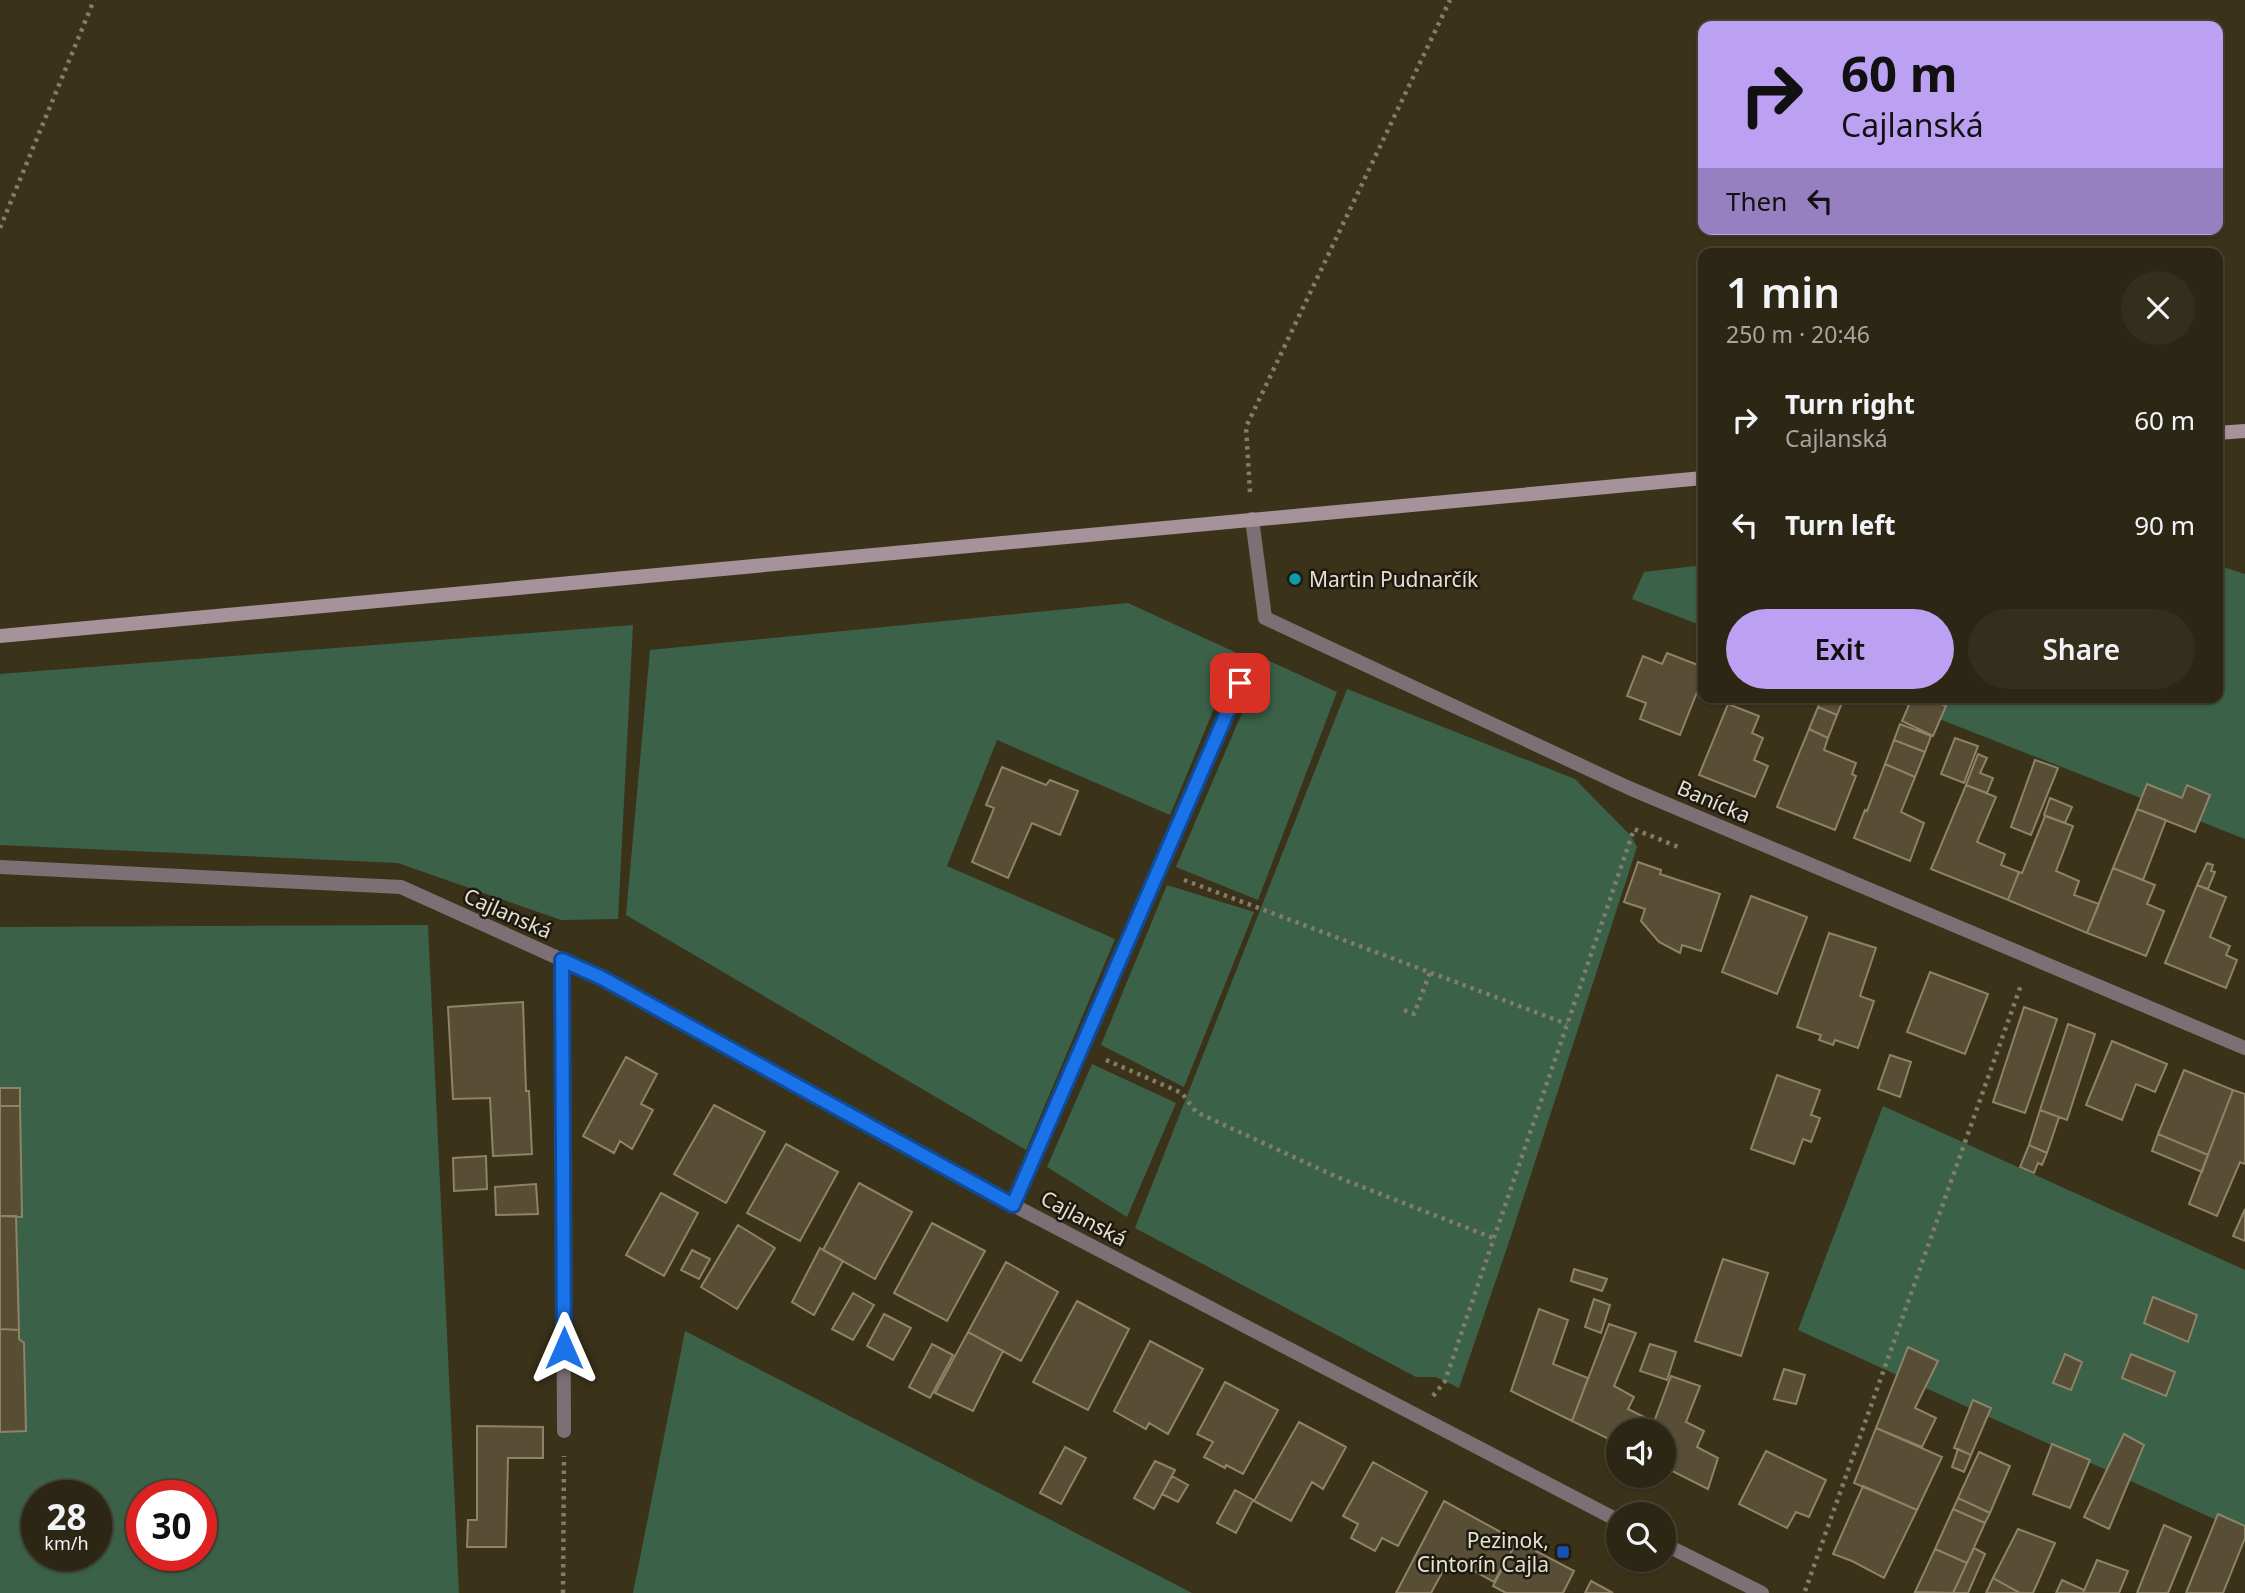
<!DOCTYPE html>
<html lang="en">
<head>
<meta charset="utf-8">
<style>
  :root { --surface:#2c2614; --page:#342e1d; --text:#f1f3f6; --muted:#a6a5a0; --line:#484334; --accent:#bca0f2 }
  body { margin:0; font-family:"Noto Sans",sans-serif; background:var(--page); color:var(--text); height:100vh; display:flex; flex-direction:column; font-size:26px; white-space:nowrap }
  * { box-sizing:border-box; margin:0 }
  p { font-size:23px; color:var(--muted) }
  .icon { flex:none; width:38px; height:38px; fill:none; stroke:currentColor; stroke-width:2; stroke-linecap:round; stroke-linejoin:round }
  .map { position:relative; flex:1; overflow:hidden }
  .panel { position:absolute; left:1698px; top:248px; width:525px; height:455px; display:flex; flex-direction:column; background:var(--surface); border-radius:14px; box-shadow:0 2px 5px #0004,0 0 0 2px var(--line) }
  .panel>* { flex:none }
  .banner { position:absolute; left:1698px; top:21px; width:525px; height:214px; border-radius:14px; box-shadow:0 2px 5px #0004,0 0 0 2px var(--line); background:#bca0f2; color:#111; overflow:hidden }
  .fabs { position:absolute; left:1606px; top:1418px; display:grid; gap:14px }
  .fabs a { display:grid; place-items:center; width:70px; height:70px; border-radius:50%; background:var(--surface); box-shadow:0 2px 5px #0004,0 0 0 2px var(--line); font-size:35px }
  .speed { position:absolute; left:21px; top:1480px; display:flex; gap:14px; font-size:35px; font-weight:700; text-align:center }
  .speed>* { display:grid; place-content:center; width:91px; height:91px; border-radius:50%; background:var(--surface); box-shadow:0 2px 5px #0004,0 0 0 2px var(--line); line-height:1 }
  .speed small { font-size:18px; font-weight:400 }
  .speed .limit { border:10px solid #d22; background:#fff; color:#111 }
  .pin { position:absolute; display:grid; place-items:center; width:60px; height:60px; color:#fff; margin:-30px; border-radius:14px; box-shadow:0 4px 10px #0006 }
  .me { position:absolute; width:77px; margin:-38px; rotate:0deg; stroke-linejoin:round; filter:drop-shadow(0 0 5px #0008) }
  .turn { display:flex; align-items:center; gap:24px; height:147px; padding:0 28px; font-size:32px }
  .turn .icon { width:91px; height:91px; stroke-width:2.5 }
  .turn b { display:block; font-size:49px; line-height:60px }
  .then { display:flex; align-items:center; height:66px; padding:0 28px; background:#0003; gap:14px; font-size:26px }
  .round { display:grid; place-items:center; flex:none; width:74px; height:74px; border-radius:37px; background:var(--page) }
  .overview { display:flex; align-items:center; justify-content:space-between; height:119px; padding:0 28px }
  h1 { font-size:42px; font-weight:600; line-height:52px }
  .button { display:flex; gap:14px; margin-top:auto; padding:14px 28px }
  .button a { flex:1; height:80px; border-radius:42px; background:var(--accent); color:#111; font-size:28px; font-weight:600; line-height:80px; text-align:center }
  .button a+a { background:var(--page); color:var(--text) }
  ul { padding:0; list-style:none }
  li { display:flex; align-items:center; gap:21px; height:105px; padding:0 28px }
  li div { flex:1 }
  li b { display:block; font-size:26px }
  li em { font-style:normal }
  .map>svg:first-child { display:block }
  .green { fill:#3b6249; fill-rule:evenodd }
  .building { fill:#584e36; stroke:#8d8368; stroke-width:2 }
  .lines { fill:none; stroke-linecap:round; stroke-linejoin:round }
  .path { stroke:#837c68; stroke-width:4.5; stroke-dasharray:3.5 5; stroke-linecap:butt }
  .service { stroke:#7d7075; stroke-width:14 }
  .minor { stroke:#7d7075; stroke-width:14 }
  .secondary { stroke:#a6929a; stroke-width:14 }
  .route-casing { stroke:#114b97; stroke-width:18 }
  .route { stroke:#1a73e8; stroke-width:12 }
  .culture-dot { fill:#0f9aa8; stroke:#1e1a10; stroke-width:2.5 }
  .transit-dot { fill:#1a4fb4; stroke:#1e1a10; stroke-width:2.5 }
  .labels { text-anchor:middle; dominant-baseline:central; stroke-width:5; stroke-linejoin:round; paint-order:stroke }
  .poi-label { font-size:21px; fill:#e5e0d1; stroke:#1e1a10; text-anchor:start }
  .street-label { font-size:21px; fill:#e5e0d1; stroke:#1e1a10 }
</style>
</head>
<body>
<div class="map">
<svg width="2245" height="1593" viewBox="0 0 2245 1593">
  <rect width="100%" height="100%" fill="#3b321a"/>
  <path class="green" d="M1703,565V626L1632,599L1644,572Z
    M2217,565L2245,574V839L1886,698H2217Z
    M1128,603L1237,653L1170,815L997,740L947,866L1115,939L1026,1150L626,915L650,650Z
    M633,625L618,919L561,920L398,863L0,845V674Z
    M1265,659L1337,692L1258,900L1176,867Z
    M1347,689L1575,779L1631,836L1637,847L1509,1242L1459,1388L1436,1377H1416L1135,1228Z
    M1167,885L1254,912L1184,1087L1101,1045Z
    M428,925L459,1593H0V927ZM37,1496H96V1556H37ZM142,1496H201V1556H142Z
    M1092,1064L1176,1103L1127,1217L1047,1167Z
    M1883,1106L2245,1270V1533L1798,1330Z
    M685,1331L1192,1593H633Z"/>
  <path class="building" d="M1667,653L1703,667V677L1680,735L1640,719L1646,703L1627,696L1643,656L1662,664Z
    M1821,698H1844L1837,715L1818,707Z
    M1912,698H1928L1946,706L1933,736L1902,721Z
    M1728,704L1759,716L1752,733L1763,738L1754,760L1768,766L1755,797L1699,775Z
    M1818,707L1837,715L1828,738L1809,729Z
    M1900,724L1931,736L1925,752L1894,740Z
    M1809,729L1828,738L1824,750L1856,763L1852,774L1856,776L1835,830L1777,807Z
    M1955,738L1978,746L1964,783L1941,774Z
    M1894,740L1925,752L1915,777L1885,764Z
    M1978,754L1987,758L1980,773L1993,778L1987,793L1966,785Z
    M2035,760L2058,768L2031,835L2011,827Z
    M1885,764L1915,777L1901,812L1924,823L1910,861L1854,838L1865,810L1867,811Z
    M1002,767L1046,785L1050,780L1078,791L1060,835L1032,823L1008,878L972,862L994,808L986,805Z
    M2147,784L2182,798L2187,785L2210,795L2195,832L2137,809Z
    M1966,785L1996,797L1977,842L2005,854L2001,865L2019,872L2008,900L1931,869Z
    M2050,798L2072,807L2065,823L2044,815Z
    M2137,809L2166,820L2143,880L2113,868Z
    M2045,816L2073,826L2056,871L2079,881L2074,895L2099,904L2087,933L2008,900L2019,872L2022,873Z
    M1638,862L1661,870L1660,874L1720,894L1701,951L1682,945L1680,953L1659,942L1641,921L1645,909L1624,902Z
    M2207,863L2213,865L2211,871L2215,872L2208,889L2197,885Z
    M2113,868L2155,885L2147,904L2164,911L2146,956L2087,933Z
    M2197,885L2226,897L2210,937L2230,946L2226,955L2237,960L2226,988L2165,963Z
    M1751,896L1807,917L1777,994L1722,972Z
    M1829,933L1876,948L1860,996L1874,1001L1858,1048L1835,1040L1833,1045L1819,1040L1821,1035L1797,1027Z
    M1930,972L1988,994L1965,1054L1907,1032Z
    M523,1002L526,1091H529L532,1154L493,1156L490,1098L453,1099L448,1007Z
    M2024,1007L2057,1019L2025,1113L1993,1102Z
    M2068,1024L2095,1034L2067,1120L2040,1110Z
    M2112,1041L2167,1064L2155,1092L2136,1084L2122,1120L2086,1105Z
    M1890,1055L1911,1062L1900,1097L1878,1089Z
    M626,1057L657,1074L641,1104L653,1110L632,1149L620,1141L614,1153L583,1136Z
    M2184,1070L2233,1090L2208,1155L2158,1134Z
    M1777,1075L1820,1090L1811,1115L1820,1118L1811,1142L1803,1139L1794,1164L1751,1149Z
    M0,1088H20V1106H0Z
    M2233,1090L2245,1094V1164L2240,1162L2217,1216L2189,1204Z
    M714,1105L765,1132L726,1203L674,1174Z
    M0,1106H20L22,1217L0,1216Z
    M2040,1110L2059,1117L2047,1153L2029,1145Z
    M2158,1134L2208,1155L2202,1172L2152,1151Z
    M786,1144L838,1172L800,1241L747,1213Z
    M2029,1145L2047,1153L2042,1165L2038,1163L2034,1173L2020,1167Z
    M486,1156L487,1189L454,1191L453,1158Z
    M859,1183L912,1212L875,1279L823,1250Z
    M536,1184L538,1214L496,1215L495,1187Z
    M661,1193L698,1213L664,1276L626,1255Z
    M2245,1209V1241L2233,1236Z
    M0,1216H16L19,1330L0,1329Z
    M932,1223L985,1251L947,1321L894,1293Z
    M738,1225L775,1248L737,1309L701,1287Z
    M820,1248L843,1261L814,1315L792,1302Z
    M692,1250L710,1259L699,1279L681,1270Z
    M1723,1259L1768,1273L1741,1356L1695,1341Z
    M1006,1262L1058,1292L1021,1361L968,1332Z
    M1574,1269L1607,1279L1602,1291L1571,1281Z
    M853,1293L874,1305L853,1340L832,1329Z
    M2153,1297L2197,1315L2188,1342L2144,1323Z
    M1594,1299L1610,1305L1601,1333L1585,1327Z
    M1077,1301L1129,1329L1088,1410L1033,1382Z
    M1539,1309L1568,1320L1553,1364L1588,1378L1572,1421L1511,1391Z
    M884,1314L911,1328L893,1360L867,1346Z
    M1609,1324L1636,1333L1614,1386L1634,1397L1628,1409L1654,1422L1651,1430H1619V1444L1572,1421Z
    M0,1329L19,1330V1339L24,1343L26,1431L0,1432Z
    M968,1332L1003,1351L973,1411L935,1393Z
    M1150,1341L1203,1369L1168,1434L1149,1423L1146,1429L1114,1411Z
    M932,1344L953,1355L930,1398L909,1387Z
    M1650,1344L1676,1352L1667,1380L1640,1371Z
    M1908,1347L1938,1361L1915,1408L1936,1418L1922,1447L1876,1428Z
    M2065,1354L2082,1362L2071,1390L2053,1383Z
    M2131,1354L2175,1372L2166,1396L2122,1378Z
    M1784,1369L1805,1375L1796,1404L1774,1399Z
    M1671,1376L1700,1386L1686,1422L1704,1431L1697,1447L1718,1458L1708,1489L1664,1467V1430H1651Z
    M1225,1382L1278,1410L1243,1474L1226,1465L1225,1468L1204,1457L1213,1442L1197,1434Z
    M1973,1400L1991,1408L1971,1455L1954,1448Z
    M1299,1422L1346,1447L1323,1489L1312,1482L1291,1521L1254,1501Z
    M477,1426L543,1427V1458H508L506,1547H467L468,1520H477Z
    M1876,1428L1942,1457L1917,1510L1854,1483Z
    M2124,1434L2144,1445L2109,1529L2084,1517Z
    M2052,1444L2090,1460L2070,1508L2033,1494Z
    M1065,1447L1086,1458L1061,1504L1040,1493Z
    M1958,1449L1971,1455L1964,1472L1952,1467Z
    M1766,1451L1826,1480L1809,1517L1796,1512L1787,1528L1739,1504Z
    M1979,1452L2010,1466L1990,1513L1958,1498Z
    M1155,1461L1175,1470L1154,1509L1134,1498Z
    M1373,1462L1427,1492L1398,1546L1382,1538L1375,1551L1351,1538L1358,1524L1343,1516Z
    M1172,1476L1188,1485L1178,1502L1162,1494Z
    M1863,1486L1917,1510L1884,1578L1852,1561L1833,1554Z
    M1235,1490L1253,1500L1236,1533L1217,1523Z
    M1958,1498L1990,1513L1985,1523L1953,1509Z
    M1444,1501L1517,1541L1494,1582L1450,1558L1431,1593H1396Z
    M1953,1509L1985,1523L1967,1563L1935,1549Z
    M2218,1514L2245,1526V1538L2223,1593H2186Z
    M2164,1525L2191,1537L2168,1593H2137Z
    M2018,1529L2055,1543L2033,1593H2020L1993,1578Z
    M1517,1541L1574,1571L1563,1593H1506L1493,1586Z
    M1974,1548L1985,1554L1968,1593H1953Z
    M1935,1549L1967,1563L1953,1593L1915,1592Z
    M2097,1560L2128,1571L2119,1593H2083Z
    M1993,1578L2020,1593H1986Z
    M2062,1580L2084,1590L2083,1593H2056Z
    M1591,1581L1613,1593H1585Z"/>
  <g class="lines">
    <path class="path" d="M0,228L94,0
      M1250,492L1246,427L1450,0
      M1184,880L1567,1024
      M1404,1010L1414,1014L1430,973
      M1106,1060L1182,1093L1196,1112L1337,1177L1493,1238
      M1433,1396L1445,1381L1634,829L1681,848
      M1805,1591L2021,985
      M563,1593L564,1456"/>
    <path class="service" d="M1013,1205L1250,660"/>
    <path class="minor" d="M1252,519L1265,618L1629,788L2245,1048
      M0,867L401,887L600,977L1013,1205L1619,1521
      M562,960L564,1431
      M1664,1544L1762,1593"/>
    <path class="secondary" d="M2217,433L2245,431
      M0,636L1703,478"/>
  </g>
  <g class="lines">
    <defs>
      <path id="route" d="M564,1348L562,960L602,978L1013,1205L1240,683"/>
    </defs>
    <use href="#route" class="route-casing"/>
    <use href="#route" class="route"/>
  </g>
  <circle class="culture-dot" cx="1295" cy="579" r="7"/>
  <rect class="transit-dot" x="1556" y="1545" width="14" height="14" rx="3.5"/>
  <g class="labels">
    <g class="poi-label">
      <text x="1309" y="579">Martin Pudnarčík</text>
      <text x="1549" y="1540" text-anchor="end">Pezinok,<tspan x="1549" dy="24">Cintorín Cajla</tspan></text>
    </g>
    <g class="street-label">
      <text transform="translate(1714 801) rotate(23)">Banícka</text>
      <text transform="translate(508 913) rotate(24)">Cajlanská</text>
      <text transform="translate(1084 1218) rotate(28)">Cajlanská</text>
    </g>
  </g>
</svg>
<div class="fabs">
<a><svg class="icon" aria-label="sound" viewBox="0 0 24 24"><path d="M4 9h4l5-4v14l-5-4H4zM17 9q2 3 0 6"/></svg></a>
<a><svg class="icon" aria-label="search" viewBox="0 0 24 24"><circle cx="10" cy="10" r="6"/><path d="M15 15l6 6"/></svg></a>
</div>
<div class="speed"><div>28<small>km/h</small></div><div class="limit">30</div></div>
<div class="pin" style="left:1240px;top:683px;background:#d93025"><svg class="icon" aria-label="arrive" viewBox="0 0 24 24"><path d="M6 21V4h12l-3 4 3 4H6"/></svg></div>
<svg class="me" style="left:564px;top:1348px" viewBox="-20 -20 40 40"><path d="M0-17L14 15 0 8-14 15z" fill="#1a73e8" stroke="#fff" stroke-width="4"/></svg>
<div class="banner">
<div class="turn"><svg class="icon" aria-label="right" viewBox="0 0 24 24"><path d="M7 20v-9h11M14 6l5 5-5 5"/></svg><div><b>60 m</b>Cajlanská</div></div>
<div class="then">Then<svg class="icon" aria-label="left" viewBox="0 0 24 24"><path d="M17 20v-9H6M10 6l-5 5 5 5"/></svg></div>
</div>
<section class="panel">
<div class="overview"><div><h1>1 min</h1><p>250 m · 20:46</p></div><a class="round"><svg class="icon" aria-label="close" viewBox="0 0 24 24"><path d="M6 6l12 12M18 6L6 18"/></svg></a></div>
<ul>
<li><svg class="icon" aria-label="right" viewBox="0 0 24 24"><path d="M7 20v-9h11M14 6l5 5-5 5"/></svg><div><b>Turn right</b><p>Cajlanská</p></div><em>60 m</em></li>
<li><svg class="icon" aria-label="left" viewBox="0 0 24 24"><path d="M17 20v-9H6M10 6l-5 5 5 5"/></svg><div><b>Turn left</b></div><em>90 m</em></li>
</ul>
<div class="button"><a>Exit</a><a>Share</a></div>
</section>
</div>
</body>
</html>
